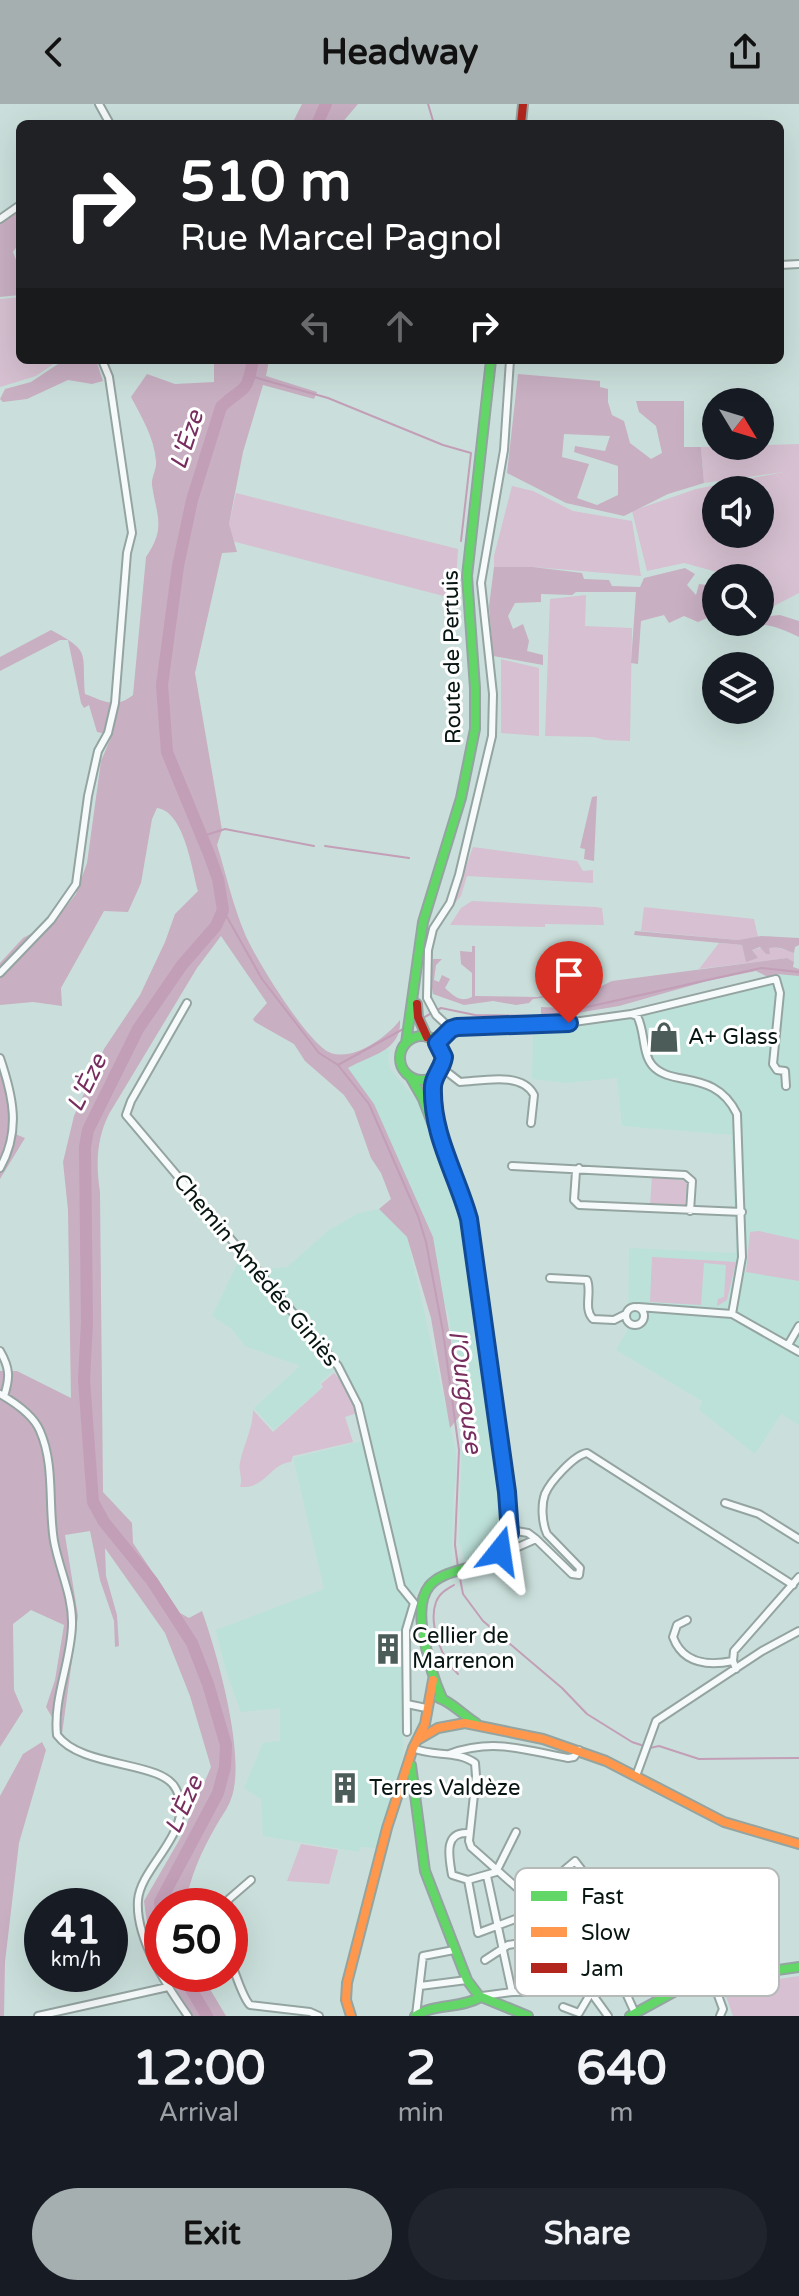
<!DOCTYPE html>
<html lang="en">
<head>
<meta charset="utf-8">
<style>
  :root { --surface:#171b24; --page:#20242c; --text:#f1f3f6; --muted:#9ea1a6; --accent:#a6afaf }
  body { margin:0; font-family:"Varela Round",sans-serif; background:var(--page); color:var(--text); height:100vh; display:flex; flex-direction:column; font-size:30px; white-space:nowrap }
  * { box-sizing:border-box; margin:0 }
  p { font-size:26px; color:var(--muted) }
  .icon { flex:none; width:44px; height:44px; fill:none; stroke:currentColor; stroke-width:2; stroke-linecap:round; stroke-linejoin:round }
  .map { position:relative; height:1912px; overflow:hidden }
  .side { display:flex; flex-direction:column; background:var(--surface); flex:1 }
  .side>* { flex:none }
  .banner { position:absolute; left:16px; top:16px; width:768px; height:244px; border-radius:12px; box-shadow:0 8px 32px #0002; background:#202124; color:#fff; overflow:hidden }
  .needle { width:52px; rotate:128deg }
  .tools { position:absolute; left:702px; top:284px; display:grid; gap:16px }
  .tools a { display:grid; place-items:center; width:72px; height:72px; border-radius:50%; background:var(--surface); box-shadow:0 8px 32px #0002; font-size:40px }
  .speed { position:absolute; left:24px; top:1784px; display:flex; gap:16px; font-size:40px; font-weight:700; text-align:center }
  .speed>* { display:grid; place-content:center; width:104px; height:104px; border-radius:50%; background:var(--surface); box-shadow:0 8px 32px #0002; line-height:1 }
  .speed small { font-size:20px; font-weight:400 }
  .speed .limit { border:12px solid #d22; background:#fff; color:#111 }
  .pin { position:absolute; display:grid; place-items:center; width:68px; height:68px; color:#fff; margin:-82px -34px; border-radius:50% 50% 50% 0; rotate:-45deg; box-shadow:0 0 8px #0007 }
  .pin .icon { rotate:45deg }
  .me { position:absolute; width:88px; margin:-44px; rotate:15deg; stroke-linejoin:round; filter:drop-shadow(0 0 6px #0008) }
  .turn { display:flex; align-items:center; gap:28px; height:168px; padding:0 32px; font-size:36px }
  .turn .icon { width:104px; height:104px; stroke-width:2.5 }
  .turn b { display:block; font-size:56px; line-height:68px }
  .lanes { display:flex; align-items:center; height:76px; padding:0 32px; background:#0003; justify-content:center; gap:40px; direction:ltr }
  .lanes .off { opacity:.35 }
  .eta { display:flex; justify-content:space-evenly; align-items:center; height:136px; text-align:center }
  .eta b { font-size:48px; font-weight:700; line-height:56px }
  .primary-button { display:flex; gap:16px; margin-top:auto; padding:16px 32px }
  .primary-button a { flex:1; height:92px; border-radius:48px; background:var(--accent); color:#111; font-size:32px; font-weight:700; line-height:92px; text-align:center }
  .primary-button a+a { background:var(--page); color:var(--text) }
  header { display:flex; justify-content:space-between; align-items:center; height:104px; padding:0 32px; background:var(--accent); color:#111; font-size:36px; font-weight:700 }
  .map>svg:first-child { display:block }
  .built { fill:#bce1d9 }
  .green { fill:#d6c0d1; fill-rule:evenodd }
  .forest { fill:#c8afc2; fill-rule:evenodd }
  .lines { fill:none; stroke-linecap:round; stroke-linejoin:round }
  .stream { stroke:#c39eb7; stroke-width:2 }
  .river { stroke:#c39eb7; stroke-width:12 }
  .street-casing { stroke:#94a4a1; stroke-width:10 }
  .fast-casing { stroke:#94a4a1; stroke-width:12 }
  .slow-casing { stroke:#94a4a1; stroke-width:12 }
  .jam-casing { stroke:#94a4a1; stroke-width:12 }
  .street { stroke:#f7fafa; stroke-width:6 }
  .fast { stroke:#63d668; stroke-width:8 }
  .slow { stroke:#ff974d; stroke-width:8 }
  .jam { stroke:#b3261e; stroke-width:8 }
  .route-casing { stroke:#114b97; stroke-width:20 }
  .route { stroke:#1a73e8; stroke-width:14 }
  .labels { text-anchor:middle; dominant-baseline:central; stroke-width:6; stroke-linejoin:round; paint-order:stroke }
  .street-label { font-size:22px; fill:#071513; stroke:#fff }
  .poi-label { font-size:22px; fill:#071513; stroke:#fff; text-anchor:start }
  .water-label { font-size:24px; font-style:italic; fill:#782d5f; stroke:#fff }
  .key { fill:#fff; stroke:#b5b9b8; stroke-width:2 }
  .key-label { font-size:22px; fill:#071513 }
</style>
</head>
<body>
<header><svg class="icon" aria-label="back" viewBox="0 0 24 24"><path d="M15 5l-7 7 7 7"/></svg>Headway<svg class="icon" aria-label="share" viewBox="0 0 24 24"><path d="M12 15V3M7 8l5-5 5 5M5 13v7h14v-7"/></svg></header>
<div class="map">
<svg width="799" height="1912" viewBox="0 0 799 1912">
  <rect width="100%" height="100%" fill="#cadfdb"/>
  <path class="built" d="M777,870L799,872V1321L781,1310L755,1350L699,1306L702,1297L616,1246L628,1225L629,1144L736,1149L731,1035L733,1031L622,1022L617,974L565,979L532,975L533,928L567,925L639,913L714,895Z
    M390,944L388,955L390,965L418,998L457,1105L467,1142L505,1410L488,1448L483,1454L466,1460L459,1437L463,1308L448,1209L347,964Z
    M379,1105L407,1133L456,1348V1374L453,1394L452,1464L421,1481L406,1507L402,1588L403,1651L376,1744L360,1743L359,1748L263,1732L261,1695L244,1684L263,1639L280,1637V1604L241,1608L226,1567L216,1526L324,1485L293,1354L370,1335L363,1307L349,1273L339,1261L319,1280L321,1284L274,1326L254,1304L300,1262L245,1242L232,1225L212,1212L241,1152L259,1171L267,1165L287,1163L329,1126L359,1109Z"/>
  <path class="green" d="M20,193V256H59L36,272L0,283V195Z
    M799,340V489L770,504L760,492V474H739L684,459L647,467L632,407L696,385L784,368L704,379L701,343ZM716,386H760V430H716Z
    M512,382L533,387L573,407L632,417L641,472L533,463H494V452Z
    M236,389L458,445L455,495L232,437L229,420Z
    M586,491L585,522L632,524L630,637L605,636L594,633L545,632L550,495Z
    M501,555L539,564V632L501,629Z
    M473,743L577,757L583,767L593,766V779L467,772L461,792L450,805Z
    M472,797L596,803L602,804L604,821L545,820V823L450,821L461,804Z
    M644,803L754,815L758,833L738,836L641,827Z
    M719,839L742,841L746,857L757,854L752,846C767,841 781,843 794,849V858L787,854L699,865Z
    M652,1072L687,1077L685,1102H650Z
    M759,1127L799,1136V1177L746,1168L750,1128Z
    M652,1153L736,1158L727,1196L717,1202L718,1195L724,1193L726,1161L704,1159L701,1201L650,1198Z
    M334,1269L342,1277L357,1309L345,1313L353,1338L293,1352L291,1358C271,1359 266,1385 240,1383C243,1373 238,1367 240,1358C244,1340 253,1324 253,1306L273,1328L323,1283L321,1280Z
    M301,1740L338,1746L329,1780L287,1777Z
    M799,1872V1912H733L722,1881L726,1883Z"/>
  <path class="forest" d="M302,0H358L341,20H292Z
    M20,106V138L13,148L20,166V191L0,193V120Z
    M64,256H96L103,277L92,280L68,276L27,295L3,298L0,295L5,285L31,278Z
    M214,256H269L266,272L317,288L314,295L263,281L243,348L229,420L237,448L222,449L195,569L222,726L217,741C226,770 233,802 245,830C255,854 309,942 331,949C354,957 387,933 400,916C402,947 371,951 348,964L374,1000L433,1133L463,1308L450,1324L431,1214L407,1133L379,1105L391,1095L381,1069L371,1054L354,1006L344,991L305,957L294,940L255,918L253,915L267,899L221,832L197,864L109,1010C96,1036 96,1061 100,1088L103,1388L132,1419L133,1439L180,1509L189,1514L202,1507C217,1549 247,1654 231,1695C228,1704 221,1713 216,1722C201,1748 190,1773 185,1802H162V1863L147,1819L144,1797L181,1733L211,1663L190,1592L165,1529L105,1444L106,1472L117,1511L119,1542L115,1543L114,1517L100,1476L90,1427L65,1431L78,1512L62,1630L46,1603L55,1576L64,1521L31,1506L13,1520L14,1586L23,1607L0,1643V1267H17L71,1294L68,1106L63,1058L74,1012L104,945L140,891L165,838L175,810L198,787C192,765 184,707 157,704L152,715L141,779L128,808L104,807L61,884L62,902L33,898L0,901V859L23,834L55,817L76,790L87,759L101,657L112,631L97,628L89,601L84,604L81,599L68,536H60L0,567V553L51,526C91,548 82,546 85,590C103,597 116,605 133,591L146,453C166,423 157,414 152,381C151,373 157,366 156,357C154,333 142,314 131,293L147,270L175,280L214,278Z
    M518,270L600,277V283L608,285V298L612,311L624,317L630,339L651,355L662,349L656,322L639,308L636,297H684V343H701L704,379L668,390L624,412L566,399L507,369ZM564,330L610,332L605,347L575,342L574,348L618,362V391L597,401L577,394L589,360L562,353Z
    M494,463H533L582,469L584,475L609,476L612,482L640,483L644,474L685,464L695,470L687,481L696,491L699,480L716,482V518H760V513L780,511L799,517V533C786,527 770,519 755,521C741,523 731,528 717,526L714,516L707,514L698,518L684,512L669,519L664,511L641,517L638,560L631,559L636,488H576L572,491L541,490V498L515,499L508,512L513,525L523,520L529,537L527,547L543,551V561L493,552L489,502Z
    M597,692L594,757L584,755L585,745L580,744L592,693Z
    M635,827L738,836L761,832L799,834V841L795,843L794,849C785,846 780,842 769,844L770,850H766L760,843L752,846L758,854L746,858L742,841L634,831Z
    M472,842H475V892L538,893L557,889L556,892L533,895L529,899L516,901L493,897L464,901L433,890L431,878L433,855H442L436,861L434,876L439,878L442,871L450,875L445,884C454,892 460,899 472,893V869L461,860L460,847L472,848Z
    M787,854L794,858L793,863L799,865V872L777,870L768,873L756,867L707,877L619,902L541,915V903L564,904L586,897L589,888L612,877Z
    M0,962C8,985 12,1003 10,1028L25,1034L0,1075Z
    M42,1638L46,1646L19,1739L5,1858L4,1912H0V1692L23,1650Z
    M166,1870H201L226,1912H193Z"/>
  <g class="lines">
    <path class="stream" d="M428,0L434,20
      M250,272L328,294L443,341L471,349L461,437
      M203,732L225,725L314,742
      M325,742L409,754
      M223,806L262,875L319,949L338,961L369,1000L418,1112L426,1138L443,1228L459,1346L455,1441L458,1463
      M421,915L441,904L475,911L547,912L761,864L799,868
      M338,961L405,924
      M459,1469L463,1490L483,1517L562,1584L587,1610L632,1638L650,1644L659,1642L699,1655L799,1654
      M454,1481C447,1485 439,1489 436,1498C428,1520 442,1556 458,1570"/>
    <path class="river" d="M317,20L326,0
      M162,1825L160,1798L218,1689L225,1663L226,1641L208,1580L192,1539L152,1477L104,1418L93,1398L84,1276L87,1219L85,1043L88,1026L138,925L182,861L216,822L223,806L218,775L209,750L167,648L162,581L178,462L192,396L221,303C244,280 246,294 253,256
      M182,1870L207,1912"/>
    <defs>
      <path id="street" d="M99,0L110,20
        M0,115L20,101
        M780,161L799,160
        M0,869L51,816L76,780L88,692L98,647L108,629L115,599L127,449L132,429L109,273L102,256
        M187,899L131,997L126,1011L338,1262L358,1301L401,1483L414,1499
        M631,910L776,875L780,889L773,960L777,966L785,967L786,982
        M451,925L436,911L427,894L428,846L433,825L450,799L459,771L492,632L493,590L481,479L504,346L510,256
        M437,939L451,925L457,923L559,920L631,910L637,912C645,926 642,949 652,961C671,984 715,964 737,1010L742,1153L732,1210
        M0,954C13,992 21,1027 0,1064
        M442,964L460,978C482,977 522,967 534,991L531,1019
        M512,1062L685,1071L692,1077L690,1107
        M579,1064L576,1067L574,1096L579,1101L742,1108
        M550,1174L587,1176C592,1188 583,1205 593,1215L614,1216L626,1210
        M626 1212a9 9 0 1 1 18 0a9 9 0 1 1-18 0Z
        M638,1203L732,1210L799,1248
        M788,1241L799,1222
        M0,1247C10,1264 10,1274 4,1292
        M0,1290C14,1298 34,1312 40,1327C55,1361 48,1401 54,1437C59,1465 73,1492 72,1521C71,1558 53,1594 57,1631C82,1665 162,1656 176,1685C197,1726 141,1761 138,1796C135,1835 167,1882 188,1912
        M725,1399L759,1410L799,1435
        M510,1426L528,1429L536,1435
        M507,1438L518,1443L536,1435L572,1470L579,1471L580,1464L547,1430C542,1419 541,1401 545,1390C550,1378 574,1351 587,1349L793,1481
        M687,1516L677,1521L673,1533C683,1560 708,1562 733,1557
        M736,1565L733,1557L734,1547L799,1473
        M407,1600L426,1604
        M407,1628L406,1526L414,1499
        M413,1644C433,1653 457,1646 475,1659L476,1672L469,1737L471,1743L560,1822L576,1849L595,1894L608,1912
        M449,1650C494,1634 524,1646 568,1654L574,1653L579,1646
        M636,1672L656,1617L762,1547L799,1527
        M469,1729C443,1727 449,1753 452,1771L468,1776L496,1768L516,1728
        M487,1772L512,1888
        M468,1776L478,1829L542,1805
        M573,1787L583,1799L651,1816L663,1892
        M530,1795L575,1757L588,1774L545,1808
        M583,1799L582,1813L603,1861
        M226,1802L229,1795L251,1776
        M653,1825L717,1828
        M535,1836L546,1887
        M485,1856L508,1841L566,1831
        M230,1857C236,1869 242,1893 250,1901L310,1908L319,1912
        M612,1858L635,1909
        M584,1866L656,1848
        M712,1875L723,1905L720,1912
        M420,1882L467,1876
        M482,1892L512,1888L592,1887L579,1909L563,1903
        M416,1911L423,1852L454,1846
        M38,1912L168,1883"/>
      <path id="fast" d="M400 954a22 22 0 1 1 44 0a22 22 0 1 1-44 0Z
        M406,939L423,818L461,694L475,625V584L467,472L491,256
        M411,974L423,995L469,1115L510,1421C509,1427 508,1434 505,1439C480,1483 406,1445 424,1534C428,1555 433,1575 442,1594
        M439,1594C453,1599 463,1611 476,1619
        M411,1661L425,1767L467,1876L479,1892L528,1912
        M415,1912C435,1899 460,1905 481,1893
        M630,1912L692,1878L799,1863"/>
      <path id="slow" d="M419,1635L438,1624L465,1619L543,1635L606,1657L724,1718L799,1740
        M351,1912L346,1896L347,1879L387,1724L413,1644L425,1620L433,1576"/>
      <path id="jam" d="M521,20L523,0
        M417,900L418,913L427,933
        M434,972L433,993L438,1023"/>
    </defs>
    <use href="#street" class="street-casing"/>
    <use href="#fast" class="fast-casing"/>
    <use href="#slow" class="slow-casing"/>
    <use href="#jam" class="jam-casing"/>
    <use href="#street" class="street"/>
    <use href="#fast" class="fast"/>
    <use href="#slow" class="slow"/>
    <use href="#jam" class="jam"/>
  </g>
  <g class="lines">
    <defs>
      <path id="route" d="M500,1447L510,1429L507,1388L469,1115C457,1071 431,1030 433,982C434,971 442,965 444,953L437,939L451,925L457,923L569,919"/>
    </defs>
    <use href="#route" class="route-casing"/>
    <use href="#route" class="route"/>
  </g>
  <defs>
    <symbol id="shop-bare" viewBox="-9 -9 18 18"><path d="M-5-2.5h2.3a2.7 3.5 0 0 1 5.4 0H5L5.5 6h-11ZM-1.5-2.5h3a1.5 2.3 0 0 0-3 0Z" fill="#4b5c59" stroke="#fff" stroke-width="2.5" paint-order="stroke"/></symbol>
    <symbol id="building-bare" viewBox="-9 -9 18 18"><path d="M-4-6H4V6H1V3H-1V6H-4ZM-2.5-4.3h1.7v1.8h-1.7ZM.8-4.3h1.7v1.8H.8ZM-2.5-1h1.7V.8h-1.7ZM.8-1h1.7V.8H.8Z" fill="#4b5c59" stroke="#fff" stroke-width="2.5" paint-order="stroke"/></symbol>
  </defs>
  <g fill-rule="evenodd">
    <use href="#shop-bare" x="642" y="911" width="44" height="44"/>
    <use href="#building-bare" x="366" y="1523" width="44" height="44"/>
    <use href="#building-bare" x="323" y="1662" width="44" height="44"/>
  </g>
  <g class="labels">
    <g class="street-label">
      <text transform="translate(452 553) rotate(-91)">Route de Pertuis</text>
      <text transform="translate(256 1166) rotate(50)">Chemin Amédée Giniès</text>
    </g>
    <g class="poi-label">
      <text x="688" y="933">A+ Glass</text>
      <text x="412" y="1532">Cellier de<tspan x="412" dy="25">Marrenon</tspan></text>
      <text x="369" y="1684">Terres Valdèze</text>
    </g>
    <g class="water-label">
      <text transform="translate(187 336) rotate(-72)">L'Èze</text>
      <text transform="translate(87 979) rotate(-64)">L'Èze</text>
      <text transform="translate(465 1288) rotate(82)">l'Ourgouse</text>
      <text transform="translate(184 1701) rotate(-66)">L'Èze</text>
    </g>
  </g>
  <rect x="515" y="1764" width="264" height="128" rx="12" class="key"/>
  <rect x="531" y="1787" width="36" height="10" fill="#63d668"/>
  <rect x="531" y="1823" width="36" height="10" fill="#ff974d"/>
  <rect x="531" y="1859" width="36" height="10" fill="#b3261e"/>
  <g class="key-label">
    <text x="581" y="1800">Fast</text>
    <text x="581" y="1836">Slow</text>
    <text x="581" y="1872">Jam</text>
  </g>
</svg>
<div class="tools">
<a><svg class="needle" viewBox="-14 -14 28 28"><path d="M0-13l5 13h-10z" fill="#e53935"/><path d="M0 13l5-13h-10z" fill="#9ea1a6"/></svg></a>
<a><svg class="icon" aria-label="sound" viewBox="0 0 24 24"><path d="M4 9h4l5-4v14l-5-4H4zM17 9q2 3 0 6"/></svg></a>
<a><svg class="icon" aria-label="search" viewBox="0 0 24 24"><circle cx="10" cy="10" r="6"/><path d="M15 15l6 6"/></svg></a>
<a><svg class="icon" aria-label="layers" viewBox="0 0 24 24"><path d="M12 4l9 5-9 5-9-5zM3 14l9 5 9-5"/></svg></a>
</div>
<div class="speed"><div>41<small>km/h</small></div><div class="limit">50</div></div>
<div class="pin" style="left:569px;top:919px;background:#d93025"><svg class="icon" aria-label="arrive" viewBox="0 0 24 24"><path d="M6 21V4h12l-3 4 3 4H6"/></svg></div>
<svg class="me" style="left:500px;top:1447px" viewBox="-20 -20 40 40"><path d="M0-17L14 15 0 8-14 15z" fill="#1a73e8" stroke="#fff" stroke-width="4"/></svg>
<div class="banner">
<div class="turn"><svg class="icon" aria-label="right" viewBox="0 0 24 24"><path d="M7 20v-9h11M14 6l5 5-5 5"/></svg><div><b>510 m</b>Rue Marcel Pagnol</div></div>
<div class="lanes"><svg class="icon off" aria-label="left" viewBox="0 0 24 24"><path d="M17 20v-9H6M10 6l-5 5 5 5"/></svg><svg class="icon off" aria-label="ahead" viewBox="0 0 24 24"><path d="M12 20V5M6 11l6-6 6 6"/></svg><svg class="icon" aria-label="right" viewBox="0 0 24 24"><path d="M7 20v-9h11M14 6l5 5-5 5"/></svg></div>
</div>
</div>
<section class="side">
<div class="eta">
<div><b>12:00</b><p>Arrival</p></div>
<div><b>2</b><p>min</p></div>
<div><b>640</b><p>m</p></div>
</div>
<div class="primary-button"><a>Exit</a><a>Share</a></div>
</section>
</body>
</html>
